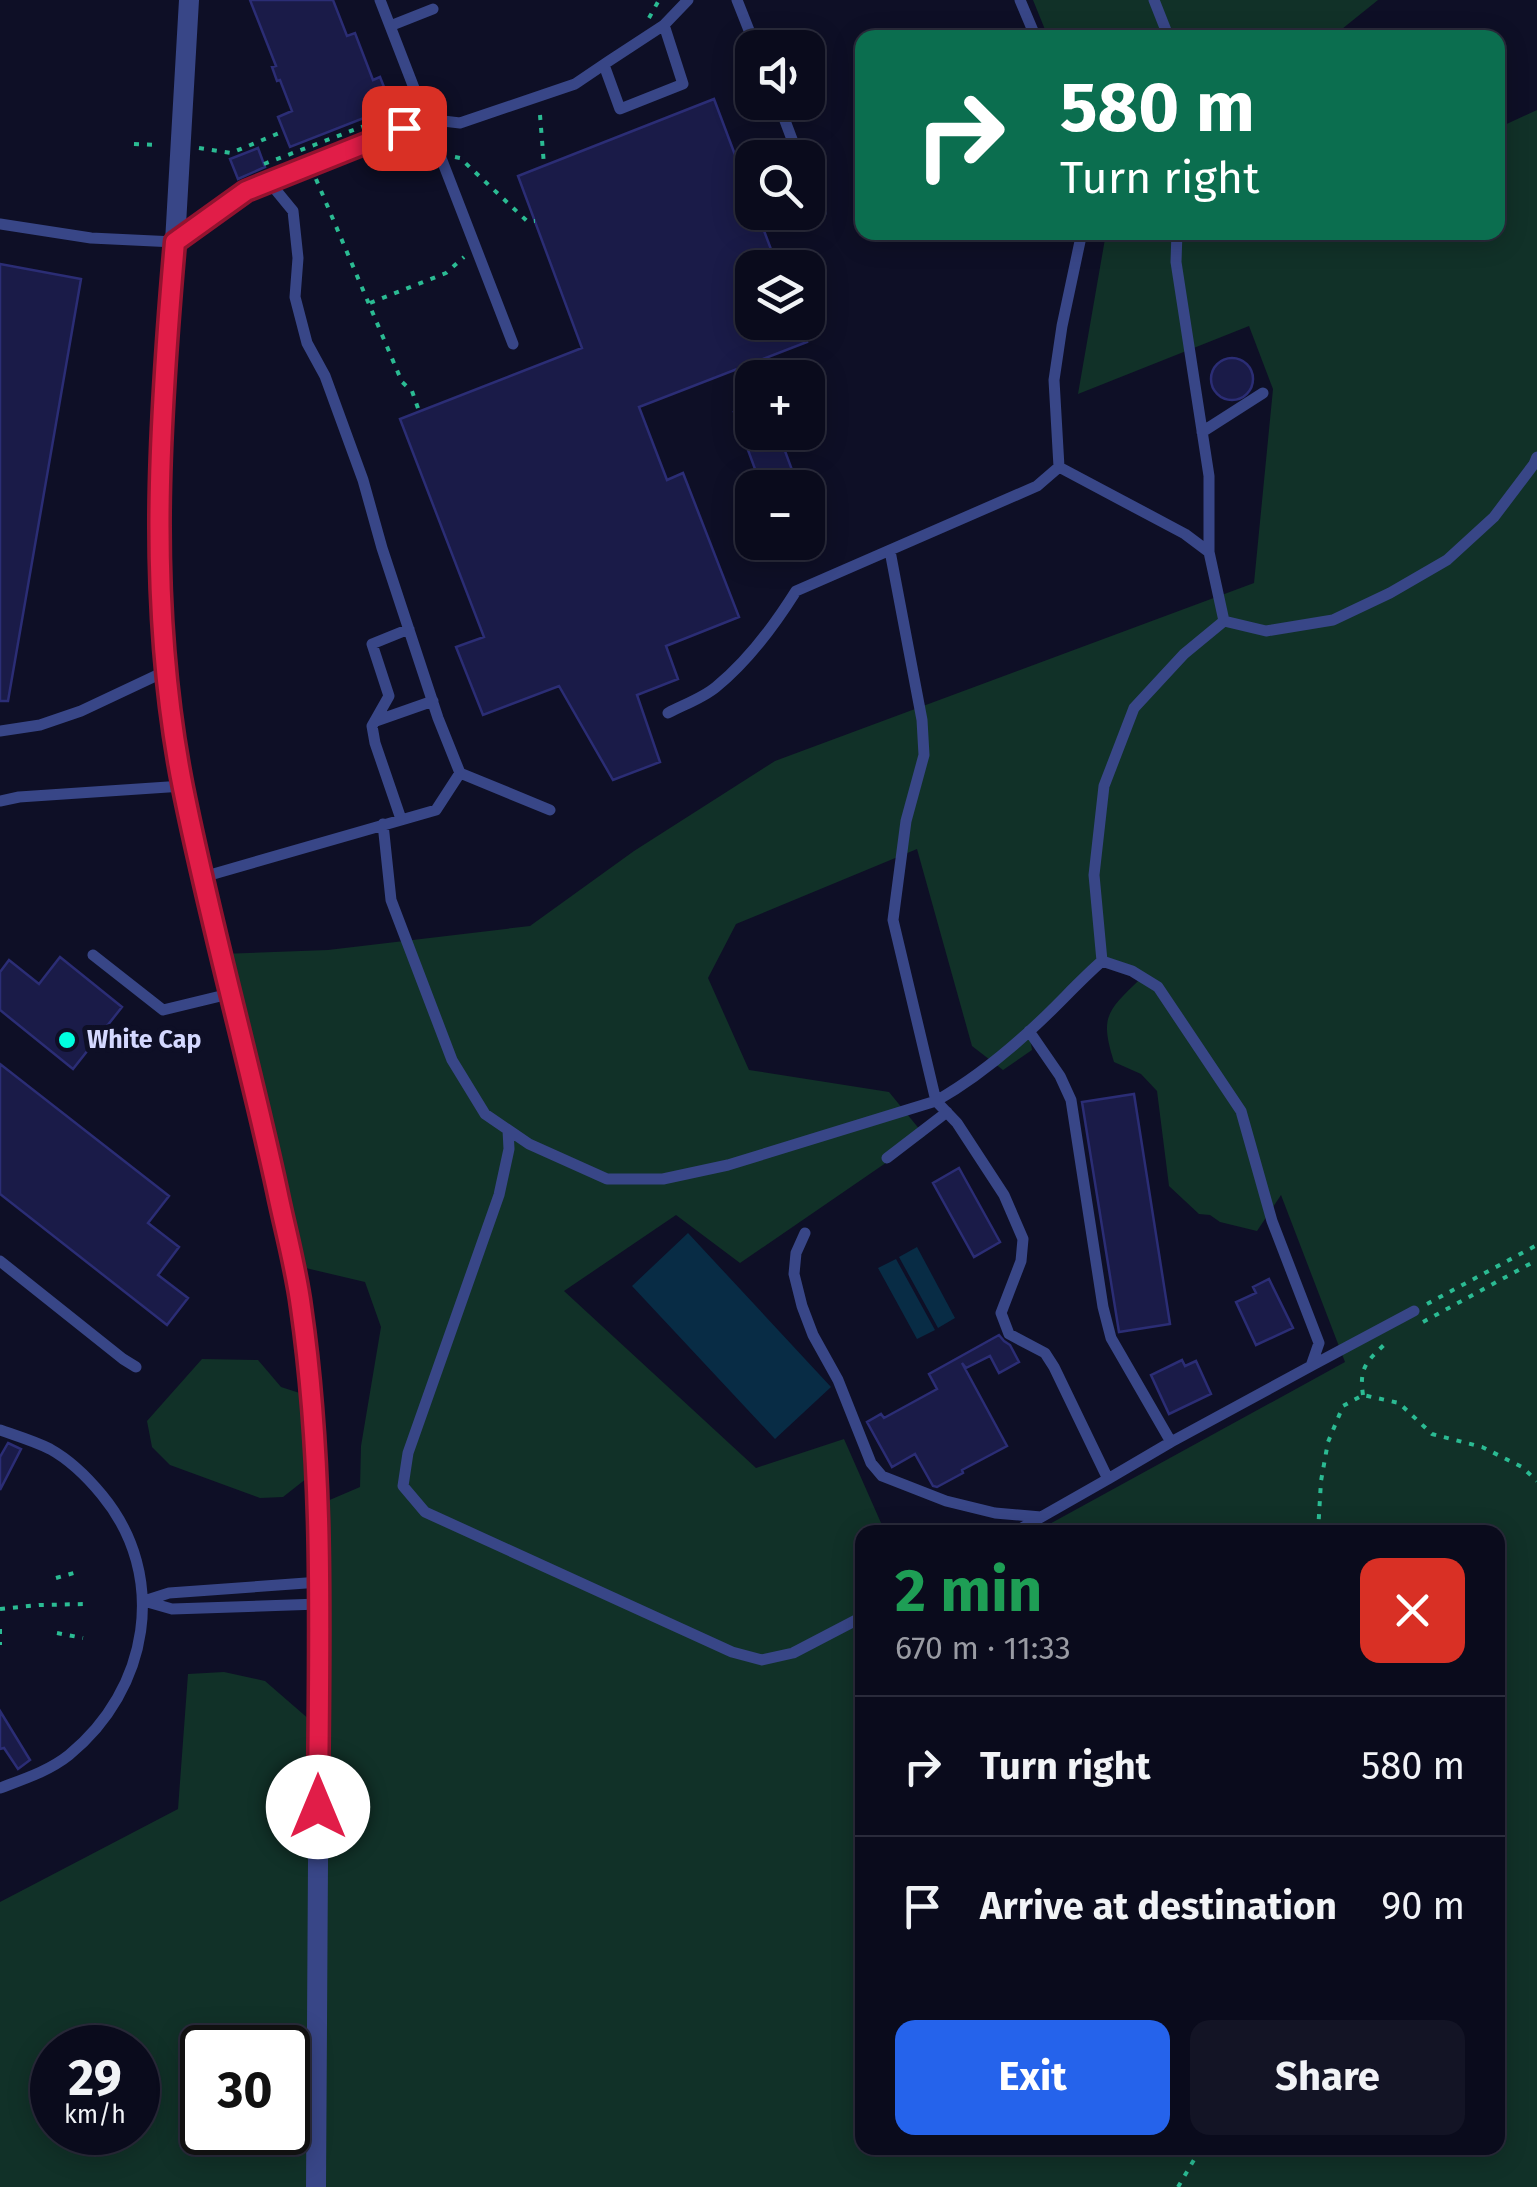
<!DOCTYPE html>
<html lang="en">
<head>
<meta charset="utf-8">
<style>
  :root { --surface:#0a0b1c; --page:#131425; --text:#f1f3f6; --muted:#999ba3; --line:#2a2b3b; --accent:#2563eb }
  body { margin:0; font-family:"Fira Sans",sans-serif; background:var(--page); color:var(--text); height:100vh; display:flex; flex-direction:column; font-size:38px; white-space:nowrap }
  * { box-sizing:border-box; margin:0 }
  p { font-size:32px; color:var(--muted) }
  .icon { flex:none; width:55px; height:55px; fill:none; stroke:currentColor; stroke-width:2; stroke-linecap:round; stroke-linejoin:round }
  .map { position:relative; flex:1; overflow:hidden }
  .details { position:absolute; left:855px; top:1525px; width:650px; height:630px; display:flex; flex-direction:column; background:var(--surface); border-radius:20px; box-shadow:0 5px 25px #0003,0 0 0 2px var(--line) }
  .details>* { flex:none }
  .banner { position:absolute; left:855px; top:30px; width:650px; height:210px; border-radius:20px; box-shadow:0 5px 25px #0003,0 0 0 2px var(--line); background:#0b6e4f; color:#fff; overflow:hidden }
  .controls { position:absolute; left:735px; top:30px; display:grid; gap:20px }
  .controls a { display:grid; place-items:center; width:90px; height:90px; border-radius:20px; background:var(--surface); box-shadow:0 5px 25px #0003,0 0 0 2px var(--line); font-size:50px }
  .speed { position:absolute; left:30px; top:2025px; display:flex; gap:20px; font-size:50px; font-weight:700; text-align:center }
  .speed>* { display:grid; place-content:center; width:130px; height:130px; border-radius:50%; background:var(--surface); box-shadow:0 5px 25px #0003,0 0 0 2px var(--line); line-height:1 }
  .speed small { font-size:25px; font-weight:400 }
  .speed .limit { border:5px solid #111; border-radius:15px; background:#fff; color:#111 }
  .pin { position:absolute; display:grid; place-items:center; width:85px; height:85px; color:#fff; margin:-42px; border-radius:20px; box-shadow:0 5px 15px #0006 }
  .me { position:absolute; width:110px; margin:-55px; rotate:0deg; stroke-linejoin:round; filter:drop-shadow(0 0 8px #0008) }
  .turn { display:flex; align-items:center; gap:35px; height:210px; padding:0 40px; font-size:45px }
  .turn .icon { width:130px; height:130px; stroke-width:2.5 }
  .turn b { display:block; font-size:70px; line-height:85px }
  .round { display:grid; place-items:center; flex:none; width:105px; height:105px; border-radius:20px; background:var(--page) }
  .headline { display:flex; align-items:center; justify-content:space-between; height:170px; padding:0 40px }
  h1 { font-size:60px; font-weight:700; line-height:75px; color:#1e9e55 }
  .action { display:flex; gap:20px; margin-top:auto; padding:20px 40px }
  .action a { flex:1; height:115px; border-radius:20px; background:var(--accent); color:#fff; font-size:40px; font-weight:700; line-height:115px; text-align:center }
  .action a+a { background:var(--page); color:var(--text) }
  ul { padding:0; list-style:none }
  li { display:flex; align-items:center; gap:30px; height:140px; padding:0 40px; border-top:2px solid var(--line) }
  li div { flex:1 }
  li b { display:block; font-size:38px }
  li em { font-style:normal }
  .map>svg:first-child { display:block }
  .green { fill:#113128; fill-rule:evenodd }
  .water { fill:#082c45 }
  .building { fill:#1a1b48; stroke:#2b2d75; stroke-width:2.5 }
  .lines { fill:none; stroke-linecap:round; stroke-linejoin:round }
  .path { stroke:#2bbb93; stroke-width:4; stroke-dasharray:5 8; stroke-linecap:butt }
  .lane { stroke:#384687; stroke-width:11 }
  .street { stroke:#384687; stroke-width:20 }
  .route-casing { stroke:#92132f; stroke-width:25 }
  .route { stroke:#e11d48; stroke-width:18 }
  .poi-dot { fill:#00ffe0; stroke:#0e0f26; stroke-width:4 }
  .labels { text-anchor:middle; dominant-baseline:central; stroke-width:10; stroke-linejoin:round; paint-order:stroke }
  .poi-label { font-size:25px; font-weight:bold; fill:#d4d8ff; stroke:#0e0f26; text-anchor:start }
</style>
</head>
<body>
<div class="map">
<svg width="1537" height="2187" viewBox="0 0 1537 2187">
  <rect width="100%" height="100%" fill="#0e0f26"/>
  <path class="green" d="M1033,0H1378L1342,29L1346,38L1048,37Z
    M1537,110V2187H0V1902L178,1809L188,1674L224,1672L265,1681L318,1727V1505L360,1487L361,1446L381,1327L365,1282L293,1265L220,954L328,950L530,926L634,851L775,761L1254,583L1273,389L1249,326L1078,394L1106,233L1498,232V128ZM917,849L972,1046L1003,1070L1032,1050L1029,1031L1102,961L1141,978C1108,1011 1099,1015 1114,1062L1141,1074L1157,1091L1169,1186L1199,1214L1210,1215L1220,1222L1257,1231L1281,1195L1345,1362L1035,1532H1498V2148H862V1532H885L844,1439L756,1468L564,1291L676,1215L740,1263L925,1136L889,1092L749,1070L708,978L736,924ZM52,2048H138V2132H52ZM202,2048H288V2132H202Z
    M202,1359L258,1360L281,1387L312,1397L316,1471L283,1497L260,1498L170,1465L152,1447L147,1421Z"/>
  <path class="water" d="M688,1233L831,1387L775,1439L632,1286Z
    M917,1247L955,1318L938,1328L899,1257Z
    M896,1259L935,1330L917,1339L878,1268Z"/>
  <path class="building" d="M250,0H333L347,36L355,33L373,80L380,77L392,107L290,147L278,117L292,111L280,80L277,81L272,67L276,66Z
    M714,99L752,200V212H757L778,268H752V322H800L807,342L639,407L667,480L683,473L739,617L666,646L678,679L637,695L660,762L613,780L559,686L483,715L456,647L484,637L400,419L582,348L518,176Z
    M258,148L265,167L238,179L230,159Z
    M0,264L81,279L8,701H0Z
    M1211 379a21 21 0 1 1 42 0a21 21 0 1 1-42 0Z
    M752,405V432H778L795,478L773,488H762L734,412Z
    M60,957L122,1007L73,1069L0,1010V972L9,960L39,984Z
    M0,1064L169,1196L148,1223L179,1247L158,1275L188,1298L167,1325L0,1194Z
    M1134,1094L1170,1324L1119,1332L1082,1102Z
    M959,1168L1000,1242L974,1257L933,1183Z
    M1269,1279L1293,1328L1256,1345L1236,1302L1256,1293L1253,1287Z
    M999,1335L1004,1341L1010,1345L1019,1362L999,1373L990,1356L966,1368L962,1363L1007,1446L962,1470L963,1473L937,1487L933,1486L915,1454L892,1467L867,1422L881,1414L884,1418L937,1389L929,1374Z
    M1182,1360L1185,1366L1196,1361L1211,1394L1169,1414L1151,1375Z
    M8,1443L21,1449L0,1490V1457Z
    M0,1711L30,1760L18,1769L4,1748L0,1749Z"/>
  <g class="lines">
    <path class="path" d="M649,18L659,0
      M392,111L398,105L401,93
      M540,115L544,165
      M134,144L156,145
      M199,148L231,153L284,131
      M455,157L460,158L527,221H535
      M264,164L385,118L392,111L397,114
      M316,179L402,382L412,391L419,411
      M370,303L446,273L464,257
      M1427,1304L1537,1245
      M1423,1322L1537,1260
      M1363,1395C1359,1368 1366,1362 1385,1344
      M1318,1532L1321,1481L1328,1442L1343,1406L1363,1395L1399,1403L1432,1434L1482,1447L1522,1467L1537,1481
      M56,1578L81,1571
      M0,1609L39,1605L87,1604
      M0,1629V1645
      M57,1633L83,1638
      M1178,2187L1201,2148"/>
    <path class="lane" d="M737,0L756,48
      M1020,0L1036,38
      M1154,0L1169,38
      M664,25L688,0
      M390,26L433,9
      M778,102L799,158
      M808,178L821,213
      M270,183L426,119L380,0
      M0,224L91,238L175,242L246,191L270,183L293,211L298,258L295,297L307,343L325,376L363,480L382,548L438,718L460,773L436,810L203,877
      M513,344L426,119L460,123L575,84L609,61L664,25L683,84L620,109L604,65
      M1202,432L1263,393
      M1059,467L1185,534L1209,552
      M890,551L922,720L924,755L906,821L893,920L936,1101L957,1123L1004,1195L1023,1239L1021,1261L1001,1313L1009,1334L1045,1353L1054,1367L1108,1479L1171,1442L1311,1366L1319,1343L1272,1221L1241,1111L1158,987L1132,971L1102,961
      M1224,621L1266,631L1333,620L1390,593L1447,560L1494,517L1534,464L1537,457
      M668,713C683,705 703,698 716,687C748,661 774,626 796,591L1037,486L1059,467L1054,380L1062,326L1082,232
      M376,721L433,701
      M0,731L40,725L81,711L166,671
      M460,773L550,810
      M0,801L19,797L183,786
      M401,819L375,743L372,726L389,696L372,644L409,629
      M383,824L391,900L452,1060L485,1114L529,1144L607,1179H663L728,1165L936,1101C971,1081 1005,1054 1035,1026C1058,1005 1078,982 1102,961L1094,875L1104,786L1134,708L1184,654L1224,621L1209,552V476L1176,262L1177,232
      M93,955L163,1010L229,994
      M1029,1031L1060,1076L1071,1100L1103,1307L1111,1338L1171,1442
      M508,1130L509,1149L499,1195L408,1453L403,1486L425,1512L732,1652L762,1660L793,1653L862,1617
      M887,1158L947,1112
      M805,1233L796,1253L794,1274L802,1306L813,1335L838,1380L871,1463L882,1476L946,1501L995,1513L1041,1517
      M0,1261L123,1359L136,1367
      M1311,1366L1414,1311
      M0,1430C17,1436 34,1441 50,1449C70,1460 88,1478 102,1495C169,1576 149,1690 69,1755C49,1771 24,1779 0,1788
      M1015,1532L1108,1479
      M319,1604L172,1609L144,1601L169,1593L320,1582"/>
    <path class="street" d="M189,0L175,242L161,410L158,515L162,614L166,671L183,786L229,994L269,1155L301,1303L312,1397L320,1537L316,2187"/>
  </g>
  <g class="lines">
    <defs>
      <path id="route" d="M318,1807C319,1640 325,1473 301,1307C296,1268 285,1229 277,1190C248,1056 210,923 183,788C147,607 159,424 175,242L246,191L404,128"/>
    </defs>
    <use href="#route" class="route-casing"/>
    <use href="#route" class="route"/>
  </g>
  <circle class="poi-dot" cx="67" cy="1040" r="10"/>
  <g class="labels">
    <g class="poi-label">
      <text x="87" y="1040">White Cap</text>
    </g>
  </g>
</svg>
<div class="controls">
<a><svg class="icon" aria-label="sound" viewBox="0 0 24 24"><path d="M4 9h4l5-4v14l-5-4H4zM17 9q2 3 0 6"/></svg></a>
<a><svg class="icon" aria-label="search" viewBox="0 0 24 24"><circle cx="10" cy="10" r="6"/><path d="M15 15l6 6"/></svg></a>
<a><svg class="icon" aria-label="layers" viewBox="0 0 24 24"><path d="M12 4l9 5-9 5-9-5zM3 14l9 5 9-5"/></svg></a>
<a>+</a>
<a>−</a>
</div>
<div class="speed"><div>29<small>km/h</small></div><div class="limit">30</div></div>
<div class="pin" style="left:404px;top:128px;background:#d93025"><svg class="icon" aria-label="arrive" viewBox="0 0 24 24"><path d="M6 21V4h12l-3 4 3 4H6"/></svg></div>
<svg class="me" style="left:318px;top:1807px" viewBox="-20 -20 40 40"><circle r="19" fill="#fff"/><path d="M0-13L10 11 0 6-10 11z" fill="#e11d48"/></svg>
<div class="banner">
<div class="turn"><svg class="icon" aria-label="right" viewBox="0 0 24 24"><path d="M7 20v-9h11M14 6l5 5-5 5"/></svg><div><b>580 m</b>Turn right</div></div>
</div>
<section class="details">
<div class="headline"><div><h1>2 min</h1><p>670 m · 11:33</p></div><a class="round" style="background:#d93025;color:#fff"><svg class="icon" aria-label="close" viewBox="0 0 24 24"><path d="M6 6l12 12M18 6L6 18"/></svg></a></div>
<ul>
<li><svg class="icon" aria-label="right" viewBox="0 0 24 24"><path d="M7 20v-9h11M14 6l5 5-5 5"/></svg><div><b>Turn right</b></div><em>580 m</em></li>
<li><svg class="icon" aria-label="arrive" viewBox="0 0 24 24"><path d="M6 21V4h12l-3 4 3 4H6"/></svg><div><b>Arrive at destination</b></div><em>90 m</em></li>
</ul>
<div class="action"><a>Exit</a><a>Share</a></div>
</section>
</div>
</body>
</html>
